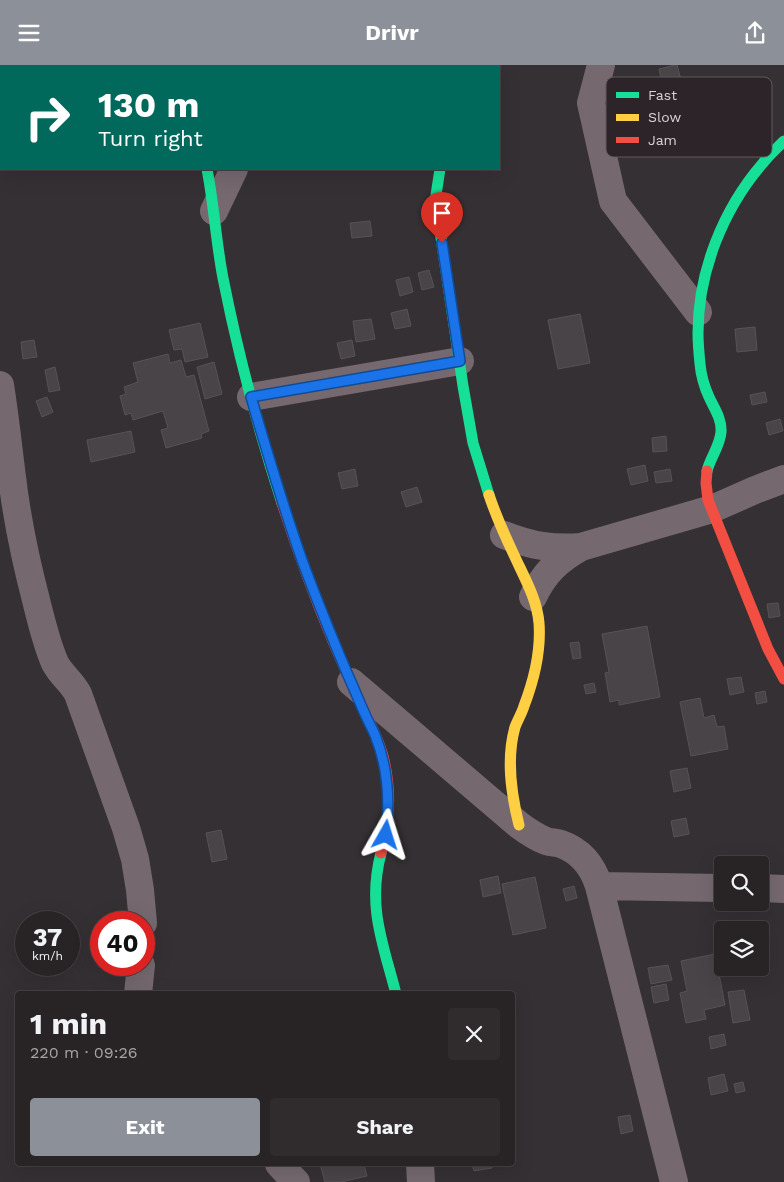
<!DOCTYPE html>
<html lang="en">
<head>
<meta charset="utf-8">
<style>
  :root { --surface:#282426; --page:#302c2e; --text:#f1f3f6; --muted:#a5a4a7; --line:#444143; --accent:#8c9099 }
  body { margin:0; font-family:"Work Sans",sans-serif; background:var(--page); color:var(--text); height:100vh; display:flex; flex-direction:column; font-size:19px; white-space:nowrap }
  * { box-sizing:border-box; margin:0 }
  p { font-size:16px; color:var(--muted) }
  .icon { flex:none; width:28px; height:28px; fill:none; stroke:currentColor; stroke-width:2; stroke-linecap:round; stroke-linejoin:round }
  .map { position:relative; flex:1; overflow:hidden }
  .side { position:absolute; left:15px; top:926px; width:500px; height:175px; display:flex; flex-direction:column; background:var(--surface); border-radius:5px; box-shadow:0 5px 20px #0002,0 0 0 1px var(--line) }
  .side>* { flex:none }
  .hud { position:absolute; left:0px; top:0px; width:500px; height:105px; box-shadow:0 5px 20px #0002,0 0 0 1px var(--line); background:#00695c; color:#fff; overflow:hidden }
  .controls { position:absolute; left:714px; top:791px; display:grid; gap:10px }
  .controls a { display:grid; place-items:center; width:55px; height:55px; border-radius:5px; background:var(--surface); box-shadow:0 5px 20px #0002,0 0 0 1px var(--line); font-size:25px }
  .speed { position:absolute; left:15px; top:846px; display:flex; gap:10px; font-size:25px; font-weight:700; text-align:center }
  .speed>* { display:grid; place-content:center; width:65px; height:65px; border-radius:50%; background:var(--surface); box-shadow:0 5px 20px #0002,0 0 0 1px var(--line); line-height:1 }
  .speed small { font-size:12px; font-weight:400 }
  .speed .limit { border:8px solid #d22; background:#fff; color:#111 }
  .pin { position:absolute; display:grid; place-items:center; width:42px; height:42px; color:#fff; margin:-51px -21px; border-radius:50% 50% 50% 0; rotate:-45deg; box-shadow:0 0 5px #0007 }
  .pin .icon { rotate:45deg }
  .me { position:absolute; width:55px; margin:-28px; rotate:6deg; stroke-linejoin:round; filter:drop-shadow(0 0 4px #0008) }
  .turn { display:flex; align-items:center; gap:18px; height:105px; padding:0 15px; font-size:22px }
  .turn .icon { width:65px; height:65px; stroke-width:2.5 }
  .turn b { display:block; font-size:35px; line-height:42px }
  .round { display:grid; place-items:center; flex:none; width:52px; height:52px; border-radius:5px; background:var(--page) }
  .headline { display:flex; align-items:center; justify-content:space-between; height:85px; padding:0 15px }
  h1 { font-size:30px; font-weight:700; line-height:38px }
  .primary-button { display:flex; gap:10px; margin-top:auto; padding:10px 15px }
  .primary-button a { flex:1; height:58px; border-radius:5px; background:var(--accent); color:#fff; font-size:20px; font-weight:700; line-height:58px; text-align:center }
  .primary-button a+a { background:var(--page); color:var(--text) }
  header { display:flex; justify-content:space-between; align-items:center; height:65px; padding:0 15px; background:var(--accent); color:#fff; font-size:22px; font-weight:700 }
  .map>svg:first-child { display:block }
  .building { fill:#494447; stroke:#575355 }
  .lines { fill:none; stroke-linecap:round; stroke-linejoin:round }
  .street { stroke:#75696f; stroke-width:28 }
  .fast { stroke:#16e098; stroke-width:11 }
  .slow { stroke:#ffcf43; stroke-width:11 }
  .jam { stroke:#f24e42; stroke-width:11 }
  .route-casing { stroke:#114b97; stroke-width:12 }
  .route { stroke:#1a73e8; stroke-width:9 }
  .key { fill:#2d2429; stroke:#61595d; stroke-width:1 }
  .key-label { font-size:14px; fill:#d9d3d6 }
</style>
</head>
<body>
<header><svg class="icon" aria-label="menu" viewBox="0 0 24 24"><path d="M4 6h16M4 12h16M4 18h16"/></svg>Drivr<svg class="icon" aria-label="share" viewBox="0 0 24 24"><path d="M12 15V3M7 8l5-5 5 5M5 13v7h14v-7"/></svg></header>
<div class="map">
<svg width="784" height="1117" viewBox="0 0 784 1117">
  <rect width="100%" height="100%" fill="#353033"/>
  <path class="building" d="M0,0H52V1H1V18L0,19Z
    M675,0H677L682,18L663,23L659,4Z
    M370,156L372,171L352,173L350,158Z
    M429,205L434,222L422,225L418,208Z
    M409,212L413,227L400,231L396,215Z
    M407,244L411,261L395,264L391,248Z
    M580,249L590,298L558,304L548,255Z
    M371,254L375,274L356,277L353,256Z
    M200,258L208,292L185,297L182,284L174,285L169,265Z
    M755,262L757,285L737,287L735,264Z
    M34,275L37,292L23,294L21,277Z
    M352,275L355,291L341,294L337,278Z
    M168,289L170,298L181,295L186,312L194,310L209,366L201,369L202,373L166,383L161,365L168,363L163,346L133,355L131,348L125,350L120,331L126,329L124,322L138,317L133,298Z
    M214,297L222,329L205,334L197,302Z
    M55,302L60,325L49,327L45,305Z
    M765,327L767,337L752,340L750,330Z
    M47,332L53,347L42,352L36,336Z
    M780,354L783,366L769,370L766,358Z
    M131,366L135,387L91,397L87,375Z
    M666,371L667,386L653,387L652,373Z
    M645,400L648,416L631,420L627,404Z
    M355,404L358,421L342,424L338,408Z
    M670,404L672,416L656,418L654,407Z
    M417,422L422,437L406,442L401,427Z
    M778,538L780,551L769,553L767,539Z
    M647,561L660,632L619,640V635L610,637L605,608L609,607L602,569Z
    M579,577L581,593L573,594L570,578Z
    M741,612L744,627L730,630L727,614Z
    M594,618L596,627L586,629L584,620Z
    M765,626L767,637L757,639L755,628Z
    M700,633L704,653L714,650L717,662L724,661L728,684L691,691L680,637Z
    M687,703L691,723L674,727L670,706Z
    M686,753L689,769L674,772L671,756Z
    M221,765L227,794L212,797L206,768Z
    M498,811L501,828L483,832L480,815Z
    M535,812L546,863L513,870L502,819Z
    M574,821L577,833L566,836L563,824Z
    M715,889L725,940L704,945L706,954L686,958L680,928L687,926L681,896Z
    M668,900L672,915L651,919L648,903Z
    M666,919L669,935L654,938L651,922Z
    M744,925L750,955L733,958L728,927Z
    M724,969L726,980L711,984L709,972Z
    M724,1009L728,1026L711,1030L708,1013Z
    M743,1017L745,1026L736,1028L734,1019Z
    M630,1050L633,1066L621,1069L618,1052Z
    M320,1099H364L367,1111L341,1117H325Z
    M472,1099H491L492,1103L474,1106Z"/>
  <g class="lines">
    <path class="street" d="M179,0V1
      M377,0L378,1
      M601,0L591,38L613,136L698,247
      M268,1V0
      M214,146L234,104
      M0,320C5,351 8,381 12,412C17,455 26,497 37,539C42,559 47,580 55,598C61,610 72,617 78,629L126,763L135,794L140,825L143,858
      M251,332L460,296
      M504,470C532,481 552,484 581,482
      M533,532C544,508 558,495 581,482L712,444L755,425L784,414
      M351,617L519,760C527,766 536,772 546,776C551,778 556,777 561,779C581,786 593,802 599,821L674,1117
      M599,821L722,823
      M760,823L784,824
      M138,929L141,900
      M279,1099L296,1117
      M420,1099L421,1117"/>
    <path class="fast" d="M207,104C214,140 216,177 223,213C238,289 258,364 282,438
      M440,104L436,130L439,159L463,321L473,378L489,430
      M707,406C710,393 720,381 721,367C722,354 714,343 709,332C704,321 701,310 700,299C699,289 698,278 698,268C698,207 723,144 763,98C769,90 777,83 784,76
      M381,788C367,842 383,878 396,929"/>
    <path class="slow" d="M489,430C496,451 505,471 514,490C524,512 537,534 539,558C541,585 534,615 524,641C522,648 518,654 515,662C506,694 511,728 519,760"/>
    <path class="jam" d="M707,406L706,418L708,435L768,584L784,614
      M282,438C297,484 314,531 333,576C342,597 351,618 361,639C369,656 378,673 383,691C391,723 390,757 381,788"/>
  </g>
  <g class="lines">
    <defs>
      <path id="route" d="M386,770C390,736 388,702 375,670C372,663 368,656 365,649C359,636 353,621 347,608C331,570 316,533 302,495C283,441 267,387 251,332L460,296L442,178"/>
    </defs>
    <use href="#route" class="route-casing"/>
    <use href="#route" class="route"/>
  </g>
  <rect x="606" y="12" width="166" height="80" rx="8" class="key"/>
  <rect x="616" y="27" width="23" height="6" fill="#16e098"/>
  <rect x="616" y="49" width="23" height="7" fill="#ffcf43"/>
  <rect x="616" y="72" width="23" height="6" fill="#f24e42"/>
  <g class="key-label">
    <text x="648" y="35">Fast</text>
    <text x="648" y="57">Slow</text>
    <text x="648" y="80">Jam</text>
  </g>
</svg>
<div class="controls">
<a><svg class="icon" aria-label="search" viewBox="0 0 24 24"><circle cx="10" cy="10" r="6"/><path d="M15 15l6 6"/></svg></a>
<a><svg class="icon" aria-label="layers" viewBox="0 0 24 24"><path d="M12 4l9 5-9 5-9-5zM3 14l9 5 9-5"/></svg></a>
</div>
<div class="speed"><div>37<small>km/h</small></div><div class="limit">40</div></div>
<div class="pin" style="left:442px;top:178px;background:#d93025"><svg class="icon" aria-label="arrive" viewBox="0 0 24 24"><path d="M6 21V4h12l-3 4 3 4H6"/></svg></div>
<svg class="me" style="left:386px;top:770px" viewBox="-20 -20 40 40"><path d="M0-17L14 15 0 8-14 15z" fill="#1a73e8" stroke="#fff" stroke-width="4"/></svg>
<div class="hud">
<div class="turn"><svg class="icon" aria-label="right" viewBox="0 0 24 24"><path d="M7 20v-9h11M14 6l5 5-5 5"/></svg><div><b>130 m</b>Turn right</div></div>
</div>
<section class="side">
<div class="headline"><div><h1>1 min</h1><p>220 m · 09:26</p></div><a class="round"><svg class="icon" aria-label="close" viewBox="0 0 24 24"><path d="M6 6l12 12M18 6L6 18"/></svg></a></div>
<div class="primary-button"><a>Exit</a><a>Share</a></div>
</section>
</div>
</body>
</html>
